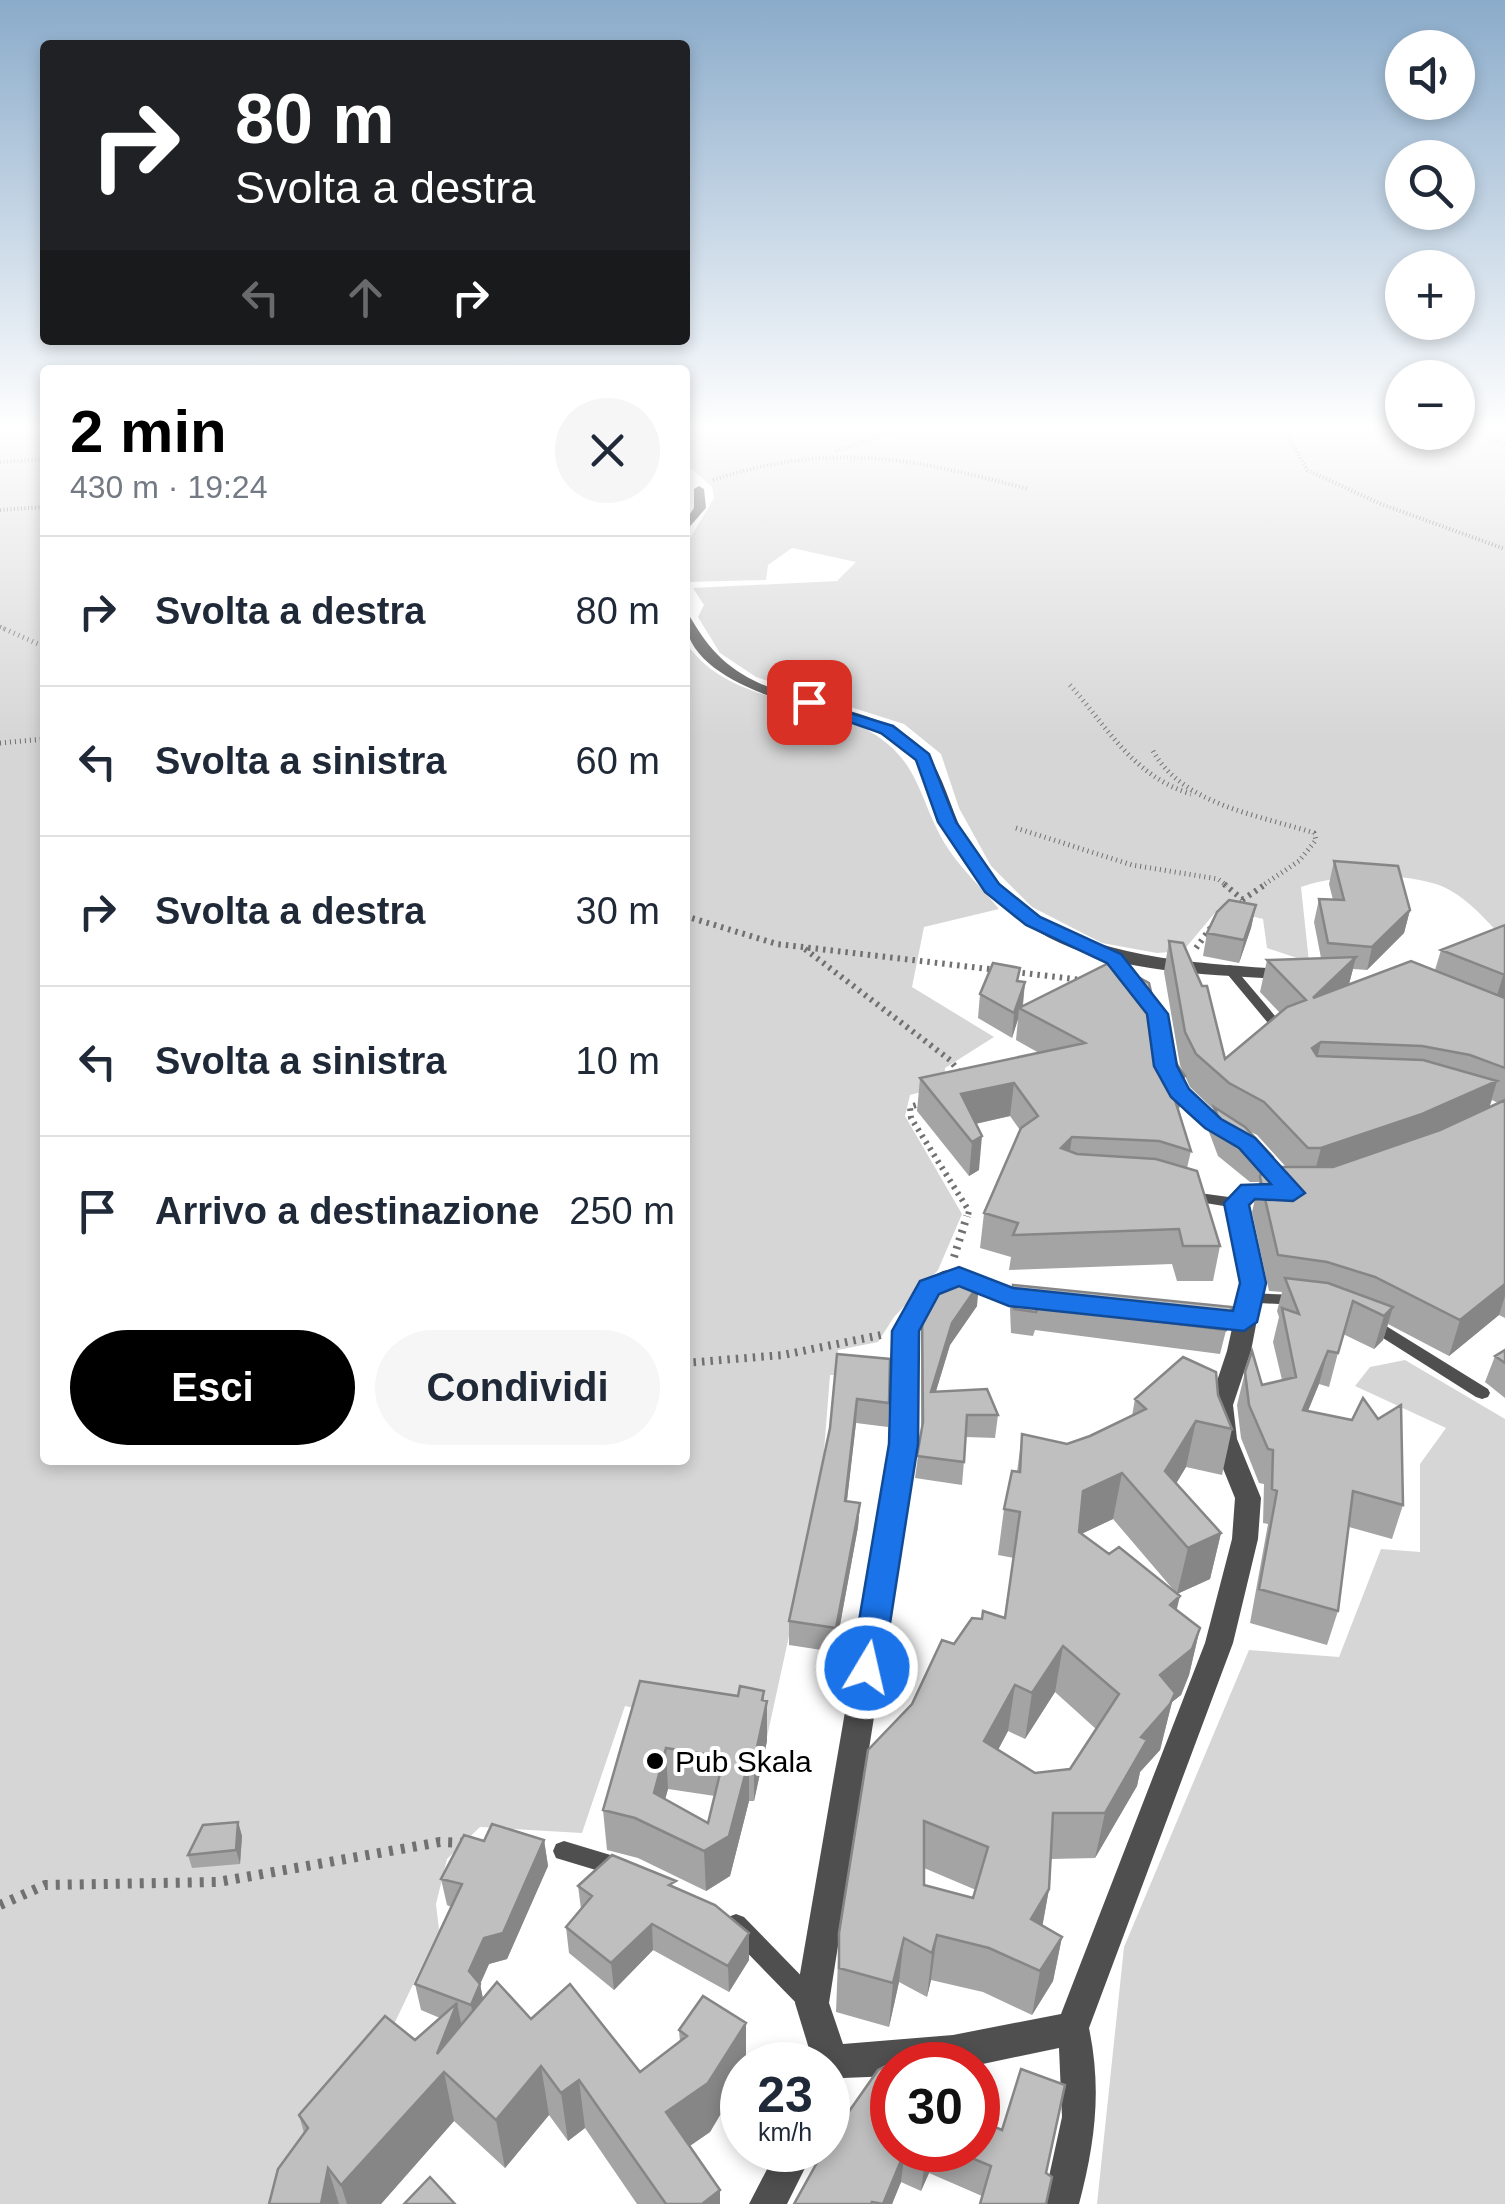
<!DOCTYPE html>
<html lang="it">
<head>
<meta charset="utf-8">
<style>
  :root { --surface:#fff; --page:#f6f6f7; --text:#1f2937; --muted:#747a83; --line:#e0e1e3; --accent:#000 }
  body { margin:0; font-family:Arial,sans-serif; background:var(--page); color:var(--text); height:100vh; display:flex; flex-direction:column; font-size:38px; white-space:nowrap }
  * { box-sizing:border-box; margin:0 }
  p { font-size:32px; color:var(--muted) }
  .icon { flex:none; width:55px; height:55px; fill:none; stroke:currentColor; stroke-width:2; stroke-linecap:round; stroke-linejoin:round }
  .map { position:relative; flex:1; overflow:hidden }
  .drawer { position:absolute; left:40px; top:365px; width:650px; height:1100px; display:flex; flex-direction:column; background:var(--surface); border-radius:10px; box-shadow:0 5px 15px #0003 }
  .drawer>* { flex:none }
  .guide { position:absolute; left:40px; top:40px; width:650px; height:305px; border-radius:10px; box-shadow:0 5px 15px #0003; background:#202124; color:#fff; overflow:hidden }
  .buttons { position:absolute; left:1385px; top:30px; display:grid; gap:20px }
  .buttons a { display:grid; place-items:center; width:90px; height:90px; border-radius:50%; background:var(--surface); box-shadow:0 5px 15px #0003; font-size:50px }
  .speed { position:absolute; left:720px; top:2042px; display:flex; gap:20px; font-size:50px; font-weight:700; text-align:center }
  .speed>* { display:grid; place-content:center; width:130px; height:130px; border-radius:50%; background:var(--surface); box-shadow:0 5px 15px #0003; line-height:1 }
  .speed small { font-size:25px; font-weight:400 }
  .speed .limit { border:15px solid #d22; background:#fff; color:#111 }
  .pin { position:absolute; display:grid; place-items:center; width:85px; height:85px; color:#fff; margin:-42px; border-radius:20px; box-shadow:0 5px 15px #0006 }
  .me { position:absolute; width:110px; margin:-55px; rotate:9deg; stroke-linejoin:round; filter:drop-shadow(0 0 8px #0008) }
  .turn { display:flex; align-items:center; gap:35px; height:210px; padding:0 30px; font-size:45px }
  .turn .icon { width:130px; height:130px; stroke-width:2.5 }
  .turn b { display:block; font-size:70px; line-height:85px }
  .lanes { display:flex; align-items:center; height:95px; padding:0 30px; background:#0003; justify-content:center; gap:50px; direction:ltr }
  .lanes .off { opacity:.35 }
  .round { display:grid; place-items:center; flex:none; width:105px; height:105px; border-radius:52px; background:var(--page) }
  .summary { display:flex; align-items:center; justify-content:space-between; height:170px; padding:0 30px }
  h1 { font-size:60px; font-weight:700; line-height:75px; color:var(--accent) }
  .action { display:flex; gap:20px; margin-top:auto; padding:20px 30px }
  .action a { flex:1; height:115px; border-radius:60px; background:var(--accent); color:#fff; font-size:40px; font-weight:700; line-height:115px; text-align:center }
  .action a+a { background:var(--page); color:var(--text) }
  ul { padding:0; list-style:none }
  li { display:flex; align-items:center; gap:30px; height:150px; padding:0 30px; border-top:2px solid var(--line) }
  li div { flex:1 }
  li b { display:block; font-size:38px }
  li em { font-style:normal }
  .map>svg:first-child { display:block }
  .green { fill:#d6d6d6 }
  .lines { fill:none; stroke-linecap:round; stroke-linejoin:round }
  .path-far4 { stroke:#717171; stroke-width:4; stroke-dasharray:1 2.5; stroke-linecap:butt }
  .path-far3 { stroke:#717171; stroke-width:5; stroke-dasharray:1 4; stroke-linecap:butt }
  .path-far2 { stroke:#717171; stroke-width:6; stroke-dasharray:2.5 5; stroke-linecap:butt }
  .path-far1 { stroke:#717171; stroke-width:8; stroke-dasharray:2.5 6; stroke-linecap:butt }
  .path { stroke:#717171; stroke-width:10; stroke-dasharray:4 8; stroke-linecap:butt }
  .service { fill:#4f4f4f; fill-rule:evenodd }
  .minor { fill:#4f4f4f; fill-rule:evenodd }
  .wall { fill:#a4a4a4; fill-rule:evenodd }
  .shaded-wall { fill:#868686 }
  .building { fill:#bfbfbf; stroke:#868686; stroke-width:2.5; fill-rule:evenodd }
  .route { fill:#1a73e8; stroke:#114b97; stroke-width:2.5 }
  .poi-dot { fill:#000; stroke:#fff; stroke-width:4 }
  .labels { text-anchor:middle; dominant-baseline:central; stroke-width:8; stroke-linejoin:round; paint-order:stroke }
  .near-poi-label { font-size:30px; fill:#000; stroke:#fff; text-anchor:start }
</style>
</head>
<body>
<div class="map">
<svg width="1505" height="2204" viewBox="0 0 1505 2204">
  <rect width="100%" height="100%" fill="#fff"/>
  <path class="green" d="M0,430H45V1460H685V641C723,702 811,698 869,731C923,762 918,803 949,850C963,871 983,889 999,909L924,927L912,987L994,1037L945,1068L944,1086L910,1095L905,1116L962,1214L938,1270L894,1317L878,1342L838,1350L836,1375H830L821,1489L767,1737L625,1706L582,1833L480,1827L447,1859L436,1904L439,1930L386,2041L277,2204H0Z
    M685,430H1505V940C1485,919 1461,890 1432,883C1391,872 1340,874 1301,887L1309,962L1267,948L1263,919L1219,908L1183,951L1157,953L1102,943L1032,907L991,866L959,808L941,754L904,724L756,677L720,653L698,617L704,605L693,588L837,581L856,562L792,548L768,565L766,580L685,582L689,540L714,498L712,487L685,463Z
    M1405,1360L1505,1419V2204H1097L1124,1947L1249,1650L1339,1657L1381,1549L1420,1552V1464L1446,1428L1355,1386L1370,1367Z"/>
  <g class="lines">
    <path class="path-far4" d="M1285,430L1307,470L1381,504L1505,549
      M1472,430L1505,445
      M836,452L893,430
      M0,462L45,459
      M713,480C831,441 912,458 1028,489
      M0,510L45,507
      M0,627L5,629"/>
    <path class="path-far3" d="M0,627L45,647
      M1070,685C1108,728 1133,776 1191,794
      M0,743L45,739
      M1153,751C1183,805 1259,815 1314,833L1316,840L1299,861L1262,886
      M1016,828L1132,865L1218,879L1227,886"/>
    <path class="path-far2" d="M1224,884L1242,899
      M1236,904L1266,884
      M685,916L777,944L997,970
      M1196,948L1212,926
      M805,949L950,1060L960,1073
      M1015,972L1082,980
      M923,1103L910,1107L911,1118L969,1211L967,1219"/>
    <path class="path-far1" d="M954,1257L967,1216
      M685,1363L783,1355L881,1335"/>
    <path class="path" d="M0,1905L45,1885L218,1882L440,1842L468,1843"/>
    <path class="service" d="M1229,965L1233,966L1281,1023L1275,1037H1265L1263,1034L1268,1023L1223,969Z
      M1192,1192L1236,1198L1243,1203L1236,1208L1187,1200L1185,1197L1187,1194Z
      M1248,1293L1297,1295L1303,1296L1305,1300L1303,1304L1297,1305L1242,1302L1240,1298L1242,1294Z
      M1370,1316L1488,1389L1490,1393L1488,1397L1482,1399L1476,1397L1364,1326L1362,1322L1364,1318Z
      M564,1841L627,1860L630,1867L627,1874L619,1877L556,1858L553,1851L556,1844Z
      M736,1914L744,1917L816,1991L819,1999L816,2007L808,2010L800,2007L728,1933L725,1925L728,1917Z"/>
    <path class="minor" d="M699,486L704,489L706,508L685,532V521L694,508V489Z
      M685,616L690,617C699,632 709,647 722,659C775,707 853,698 910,738C944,762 948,809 968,843C1039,961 1170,960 1292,970L1301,975L1292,980C1216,974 1131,975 1060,943C1013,922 969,880 947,833C933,802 927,762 896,742C844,709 685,696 685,616Z
      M1142,985L1148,987C1169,1019 1167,1059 1188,1089C1217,1130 1270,1145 1300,1187L1291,1197L1254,1198L1247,1205L1264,1283L1251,1351L1233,1405L1237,1439L1261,1498L1258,1539L1233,1643L1089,2028C1102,2090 1095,2143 1079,2204H1043L1062,2117L1059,2048L978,2065H892V2076L843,2078L840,2085L828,2090V2065H814L795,2003L891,1444L893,1331L921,1282L943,1271L959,1268L1012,1289L1044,1294L1047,1300L1044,1306C1015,1314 983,1295 957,1284L938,1293L917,1331V1444L829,2003L843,2044L953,2035L1061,2014L1205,1643L1232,1539L1235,1498L1211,1439L1209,1405L1227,1351L1242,1283L1225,1203L1241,1186L1276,1185C1246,1148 1197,1133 1170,1093C1150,1062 1151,1023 1133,991Z
      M777,2150H814L787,2204H749Z"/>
  </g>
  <path class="wall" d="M1334,861L1410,910L1404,933L1367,970L1353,969L1349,984L1435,970L1441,950L1505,925V1318L1499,1315L1449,1356L1388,1324L1383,1340L1374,1349L1343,1334L1329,1387L1319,1384L1308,1411L1403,1505L1392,1539L1349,1527L1338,1611L1327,1645L1250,1623L1268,1524L1263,1523L1264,1484L1259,1483L1241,1438L1237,1405L1245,1372L1262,1385L1282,1380L1273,1342L1279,1317L1277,1311L1282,1292L1269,1291L1252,1212L1259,1182H1250L1218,1156L1209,1132L1213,1109L1190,1087L1180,1065L1164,972L1169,941L1225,1059L1280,1013L1260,992L1267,960L1321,958L1314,922L1319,899L1333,900L1329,884ZM1492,1100L1496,1102L1500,1103L1489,1108ZM1249,1131L1257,1135L1286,1167H1269L1272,1156Z
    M1256,905L1251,928L1239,963L1203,956L1207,933Z
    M1019,981L1025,982L1023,1006L1163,1044L1185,1076L1179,1109L1191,1151L1187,1168L1220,1246L1213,1281H1177L1172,1264L1009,1270L1011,1257L980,1248L984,1213L1020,1130L1010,1116L976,1124L979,1170L969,1176L917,1111L920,1078L1039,1053L1016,1040L1018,1019L1012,1038L978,1018L980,994Z
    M1013,1285L1232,1307L1220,1354L1035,1330L1033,1336L1011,1333L1010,1309Z
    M977,1306L950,1345L936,1391L998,1415L995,1438L966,1437L962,1485L915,1478L921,1433V1332L922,1310Z
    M1505,1350V1398L1485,1382L1495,1356Z
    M837,1354L889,1403L888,1427L856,1423L847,1501L860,1503L858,1527L835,1652L789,1645V1621L830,1428Z
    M1218,1395L1232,1429L1222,1475L1186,1467L1176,1483L1221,1533L1210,1579L1177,1594L1113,1519L1081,1534L1200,1628L1189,1675L1181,1695L1172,1702L1160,1750L1140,1772L1137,1786L1095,1858L1051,1859L1049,1889L1042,1926L1062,1937L1053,1981L1032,2015L983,1992L931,1980L927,1997L899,1982L889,2027L836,2012L839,1933L912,1704L954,1644L982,1619L1005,1618L1014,1558L998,1555L1004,1509L1017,1472L1022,1434L1067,1444L1090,1436L1132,1416L1135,1399ZM1055,1692L1096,1729L1070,1769L1035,1773L998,1750L1008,1731L1025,1739ZM924,1868L976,1890L973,1898L924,1885Z
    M640,1681L738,1696L764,1691L763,1700L767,1701V1741L754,1801H749L730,1876L706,1891L638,1858L607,1850L603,1810ZM668,1789L715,1796L708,1823L665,1799Z
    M238,1822L242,1836L240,1864L192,1868L188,1855Z
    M544,1840L548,1866L507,1959L489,1964L480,1984L483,1998L531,2019L640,2072L680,2042L679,2030L746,2023V2065H742V2078L710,2132L690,2146L720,2190V2204H637L585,2128L568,2141L549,2115L505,2168L454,2121L381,2204H269L304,2133L299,2115L415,2040L440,2018L421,2010L415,1984L451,1907L447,1905L441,1879L484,1841Z
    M578,1886L676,1888L749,1933V1960L729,1992L653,1950L614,1990L569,1953L566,1927L581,1909Z
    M1002,2130L982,2196L929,2173L921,2191L901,2182L892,2204H794L892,2150H978Z"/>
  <path class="shaded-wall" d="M1256,905L1251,928L1239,963L1244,940Z
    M1410,910L1404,933L1367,970L1372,947Z
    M1356,957L1348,988L1313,998Z
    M1505,975V1005L1493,1008L1503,976Z
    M1025,982L1022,1009L1019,1008L1018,1019L1012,1038L1014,1013Z
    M1321,1042L1313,1075L1312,1048Z
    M1185,1076L1179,1109L1169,1081Z
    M1497,1081L1487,1115L1312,1182L1321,1148Z
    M1014,1083L1010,1116L960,1127L961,1094Z
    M982,1136L979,1170L969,1176L972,1142Z
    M1072,1137L1067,1171L1061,1148Z
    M979,1284L977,1306L950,1345L929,1414L931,1392L952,1323Z
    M1505,1284V1296L1499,1315L1449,1356L1460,1320Z
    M1393,1307L1383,1340L1374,1349L1384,1316Z
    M1328,1351L1319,1384L1294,1444L1303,1410Z
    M857,1399L856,1423L844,1525L845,1501Z
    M1196,1421L1186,1467L1158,1514L1165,1471Z
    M1122,1473L1113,1519L1075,1537L1083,1491Z
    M860,1503L858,1527L835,1652L836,1628Z
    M1221,1533L1210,1579L1177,1594L1188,1548Z
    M1180,1596L1169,1642L1170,1605Z
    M1200,1628L1189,1675L1181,1695L1172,1702L1160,1750L1140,1772L1137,1786L1095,1858L1105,1813L1141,1737L1160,1675Z
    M1063,1646L1055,1692L1025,1739L1032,1693Z
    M1015,1685L1008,1731L978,1787L984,1741Z
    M764,1691L763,1719L767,1701V1741L754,1801V1761Z
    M666,1748L668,1789L657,1829L654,1793Z
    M749,1760V1801L730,1876L706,1891L704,1851Z
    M238,1822L242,1836L240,1864L236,1850Z
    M544,1840L548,1866L507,1959L489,1964L474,1998L469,1971L484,1938Z
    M1049,1889L1041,1934L1023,1964L1031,1919Z
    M652,1924L653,1950L614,1990L611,1963Z
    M749,1933V1960L729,1992L728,1966Z
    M937,1935L931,1980L927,1997L932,1953Z
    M1062,1937L1053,1981L1032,2015L1040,1971Z
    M904,1938L899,1982L889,2027L893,1983Z
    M480,1984L485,2010L476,2032L471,2005Z
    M457,2003L467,2053L444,2072L454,2121L381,2204H347L341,2185L437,2054Z
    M746,2023V2065H742V2078L710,2132L669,2160L666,2112Z
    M541,2066L549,2115L505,2168L496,2120Z
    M579,2080L585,2128L568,2141L561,2093Z
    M930,2150H932L929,2173L921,2191L925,2160Z
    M905,2151L901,2182L892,2204H883Z
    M328,2168L339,2204H321Z
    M720,2190V2204H702Z"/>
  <path class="building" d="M1334,861L1398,866L1410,910L1372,947L1328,943L1319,899L1344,900Z
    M1229,900L1256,905L1244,940L1207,933L1217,912Z
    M1505,925V975L1441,950Z
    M1169,941L1183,943L1202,986H1207L1225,1059L1287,1007L1306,1000L1267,960L1356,957L1313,998L1411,961L1505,998V1068L1470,1055L1422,1046L1321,1042L1312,1048L1317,1056L1423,1060L1497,1081L1422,1114L1321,1148H1308L1264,1102L1229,1083L1196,1054L1185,1032Z
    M1111,962L1149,983L1163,1044L1185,1076L1169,1081L1191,1151L1159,1141L1072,1137L1061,1148L1077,1154L1156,1159L1197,1171L1220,1246H1183L1179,1229L1013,1235L1018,1223L984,1213L1021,1128L1038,1116L1014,1083L961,1094L982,1136L972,1142L920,1078L1085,1043L1019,1008Z
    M993,963L1020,968L1017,981L1025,982L1014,1013L980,994Z
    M1505,1100V1284L1460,1320L1375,1277L1327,1262L1278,1255L1260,1177L1263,1167H1333L1440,1130Z
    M1214,1107L1245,1127L1272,1156H1255L1223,1130Z
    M949,1274L979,1284L952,1323L931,1392L987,1389L998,1415H967L964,1462L917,1456L923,1422L922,1310L938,1282Z
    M1285,1278L1328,1283L1393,1307L1384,1316L1353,1301L1338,1353L1328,1351L1303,1410L1352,1420L1363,1398L1378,1419L1401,1405L1403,1505L1353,1491L1338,1611L1259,1589L1277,1491L1272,1489L1273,1450L1268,1449L1249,1405L1245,1372L1252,1351L1262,1385L1296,1377L1282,1308L1299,1314Z
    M1013,1285L1232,1307L1226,1330L1038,1306L1036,1312L1014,1309Z
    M1505,1350V1363L1495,1356Z
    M837,1354L890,1359L889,1403L857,1399L845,1501L860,1503L836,1628L789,1621L830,1428Z
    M1183,1357L1216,1372L1218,1395L1232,1429L1196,1421L1165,1471L1221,1533L1188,1548L1122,1473L1083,1491L1079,1532L1109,1554L1119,1547L1180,1596L1170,1605L1200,1628L1192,1649L1160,1675L1175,1693L1170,1704L1141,1737L1147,1740L1105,1813H1053L1049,1889L1031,1919L1062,1937L1040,1971L989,1948L937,1935L932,1953L904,1938L893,1983L839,1968V1933L868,1750L912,1704L942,1640L954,1644L972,1618L982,1619L983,1611L1005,1618L1020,1512L1004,1509L1012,1471L1020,1472L1022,1434L1067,1444L1090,1436L1146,1409L1135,1399ZM1063,1646L1119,1694L1070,1769L1035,1773L984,1741L1015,1685L1032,1693ZM924,1821L988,1847L973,1898L924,1885Z
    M640,1681L738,1696L740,1686L764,1691L762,1700L767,1701L754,1761L749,1760L729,1836L704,1851L635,1818L603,1810ZM666,1748L724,1757L708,1823L654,1793Z
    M238,1822L236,1850L188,1855L203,1825Z
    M492,1824L544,1840L503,1933L484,1938L469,1971L480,1984L471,2005L415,1984L462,1884L441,1879L464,1835L484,1841Z
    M612,1855L676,1881L669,1885L715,1905L749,1933L728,1966L652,1924L611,1963L566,1927L592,1896L578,1886Z
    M497,1982L531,2019L570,1984L640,2072L687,2036L679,2030L703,1996L746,2023L708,2083L666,2112L720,2190L702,2204H666L579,2080L561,2093L541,2066L496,2120L444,2072L341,2185L328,2168L321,2204H269L278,2169L308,2128L299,2115L385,2016L415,2040L457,2003L437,2054Z
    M918,2050L933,2065H892V2150H930L925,2160L905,2151L883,2204L872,2202L871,2204H794L824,2150H828L829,2140L878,2070Z
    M1021,2069L1065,2085L1046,2173L1052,2177L1046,2204H980L991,2166L952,2150H978V2120L1002,2130Z
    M430,2177L455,2204H404Z"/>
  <linearGradient id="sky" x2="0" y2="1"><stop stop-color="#8aabca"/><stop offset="0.58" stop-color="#fff"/><stop offset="1" stop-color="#fff" stop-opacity="0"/></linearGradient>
  <rect width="1505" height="738" fill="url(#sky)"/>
  <path class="route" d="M804,699L893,726L929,754L956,822L999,884L1040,917L1121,954L1168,1014L1177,1066L1189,1089L1221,1119L1255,1138L1305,1193L1293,1201L1255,1199L1249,1205L1266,1283L1257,1322L1244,1331L1009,1306L959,1286L939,1294L919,1331L918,1444L883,1668L878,1678L867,1682L856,1678L851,1668L889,1444L892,1331L920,1281L959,1267L1013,1288L1233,1311L1240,1283L1224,1203L1241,1185L1271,1184L1239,1148L1205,1128L1171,1097L1154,1066L1147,1014L1107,963L1026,925L985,892L938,822L916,760L881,733L804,706Z"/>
  <circle class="poi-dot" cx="655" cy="1761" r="10"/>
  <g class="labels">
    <g class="near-poi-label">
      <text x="675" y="1761">Pub Skala</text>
    </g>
  </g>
</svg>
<div class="buttons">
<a><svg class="icon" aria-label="sound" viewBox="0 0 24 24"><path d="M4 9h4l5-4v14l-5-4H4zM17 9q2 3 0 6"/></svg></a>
<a><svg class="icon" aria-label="search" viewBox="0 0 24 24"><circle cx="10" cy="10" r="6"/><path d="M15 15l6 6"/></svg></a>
<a>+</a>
<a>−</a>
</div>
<div class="speed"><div>23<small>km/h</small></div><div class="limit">30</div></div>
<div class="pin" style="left:809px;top:702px;background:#d93025"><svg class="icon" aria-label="arrive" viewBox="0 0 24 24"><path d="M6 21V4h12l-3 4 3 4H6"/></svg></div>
<svg class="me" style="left:867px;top:1668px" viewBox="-20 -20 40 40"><circle r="17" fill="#1a73e8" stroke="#fff" stroke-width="3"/><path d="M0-11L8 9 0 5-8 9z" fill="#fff"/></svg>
<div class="guide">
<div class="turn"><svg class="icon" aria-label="right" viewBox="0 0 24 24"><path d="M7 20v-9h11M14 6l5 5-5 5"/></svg><div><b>80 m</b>Svolta a destra</div></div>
<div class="lanes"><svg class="icon off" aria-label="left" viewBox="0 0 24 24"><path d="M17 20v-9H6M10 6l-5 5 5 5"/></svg><svg class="icon off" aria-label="ahead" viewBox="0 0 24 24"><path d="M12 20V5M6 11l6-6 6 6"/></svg><svg class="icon" aria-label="right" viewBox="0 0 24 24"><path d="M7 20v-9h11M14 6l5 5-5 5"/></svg></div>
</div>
<section class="drawer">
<div class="summary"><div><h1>2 min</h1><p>430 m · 19:24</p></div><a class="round"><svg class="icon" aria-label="close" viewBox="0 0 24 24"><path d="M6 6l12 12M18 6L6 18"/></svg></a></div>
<ul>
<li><svg class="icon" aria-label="right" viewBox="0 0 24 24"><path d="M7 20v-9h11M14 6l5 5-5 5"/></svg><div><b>Svolta a destra</b></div><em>80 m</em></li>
<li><svg class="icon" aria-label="left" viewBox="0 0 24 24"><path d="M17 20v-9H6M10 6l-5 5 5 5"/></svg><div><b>Svolta a sinistra</b></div><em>60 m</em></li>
<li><svg class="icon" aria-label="right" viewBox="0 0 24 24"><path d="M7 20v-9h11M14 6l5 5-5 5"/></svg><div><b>Svolta a destra</b></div><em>30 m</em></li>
<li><svg class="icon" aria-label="left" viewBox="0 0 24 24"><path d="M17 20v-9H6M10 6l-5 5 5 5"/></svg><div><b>Svolta a sinistra</b></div><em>10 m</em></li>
<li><svg class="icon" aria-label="arrive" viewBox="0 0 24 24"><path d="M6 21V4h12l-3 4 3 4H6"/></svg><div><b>Arrivo a destinazione</b></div><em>250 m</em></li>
</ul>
<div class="action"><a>Esci</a><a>Condividi</a></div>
</section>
</div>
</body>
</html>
